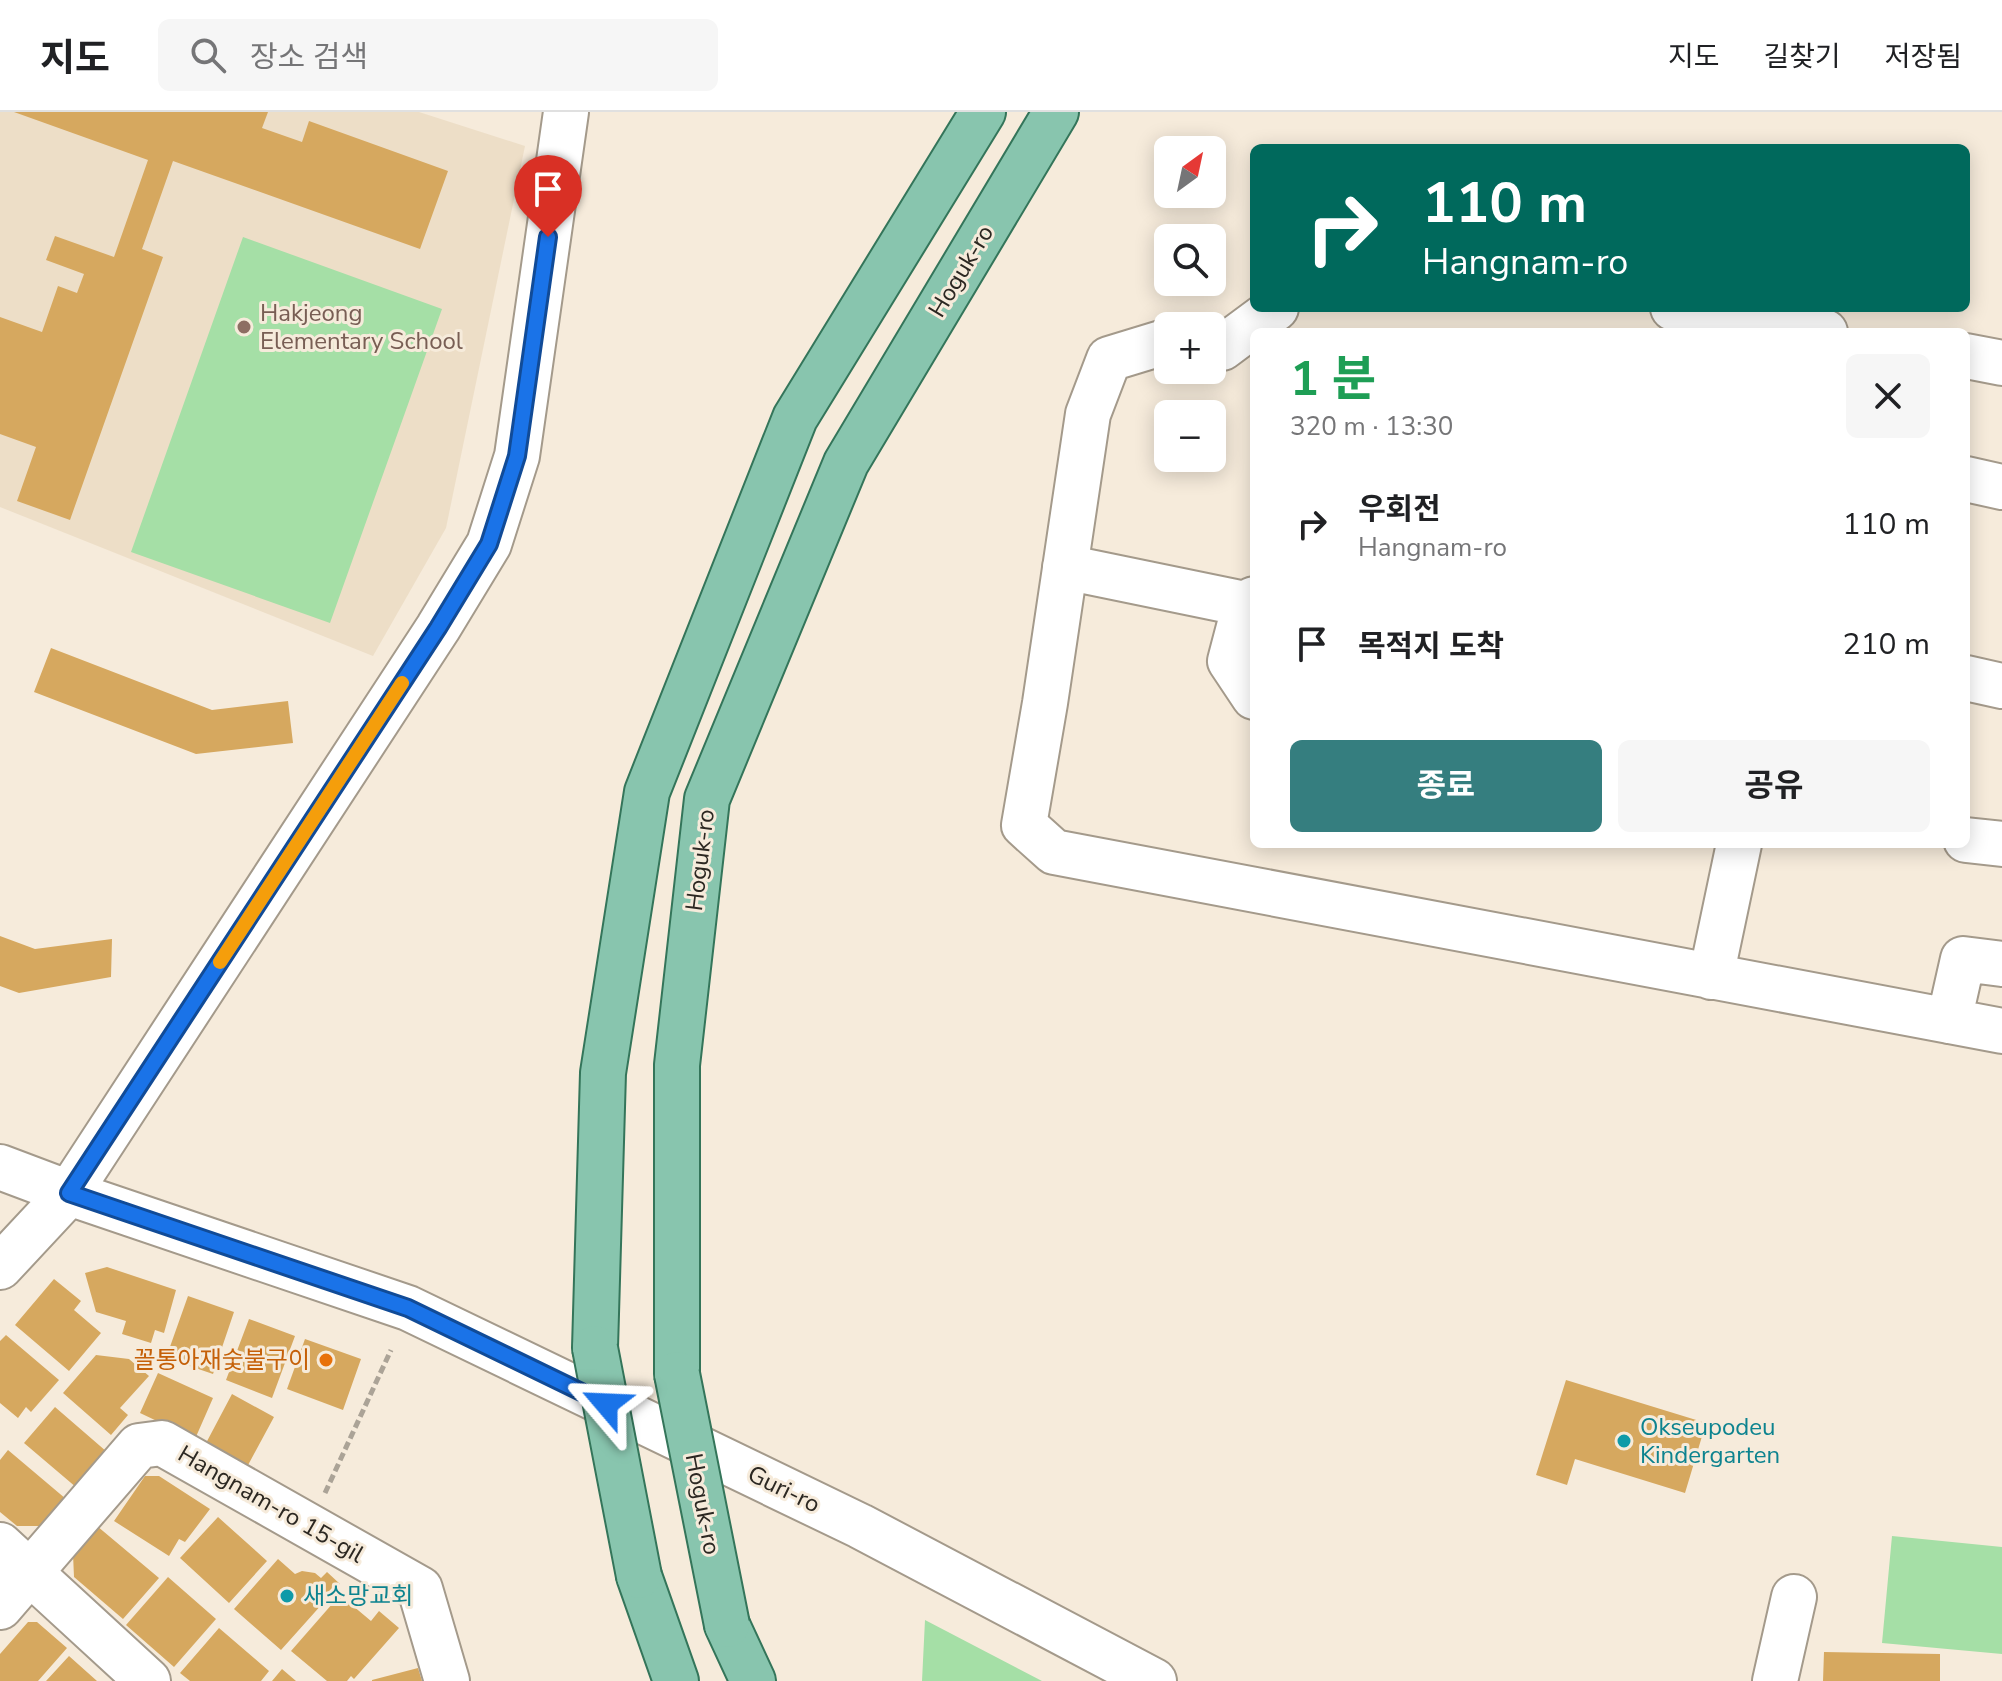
<!DOCTYPE html>
<html lang="ko">
<head>
<meta charset="utf-8">
<style>
  :root { --surface:#fff; --page:#f6f6f6; --text:#202124; --muted:#757577; --line:#e0e0e0; --accent:#357e7f }
  body { margin:0; font-family:"Nunito Sans","Noto Sans KR",sans-serif; background:var(--page); color:var(--text); height:100vh; display:flex; flex-direction:column; font-size:30px; white-space:nowrap }
  * { box-sizing:border-box; margin:0 }
  p { font-size:26px; color:var(--muted) }
  .icon { flex:none; width:44px; height:44px; fill:none; stroke:currentColor; stroke-width:2; stroke-linecap:round; stroke-linejoin:round }
  .map { position:relative; flex:1; overflow:hidden }
  .drawer { position:absolute; left:1250px; top:216px; width:720px; height:520px; display:flex; flex-direction:column; background:var(--surface); border-radius:12px; box-shadow:0 4px 20px #0003 }
  .drawer>* { flex:none }
  .banner { position:absolute; left:1250px; top:32px; width:720px; height:168px; border-radius:12px; box-shadow:0 4px 20px #0003; background:#00695c; color:#fff; overflow:hidden }
  .needle { width:52px; rotate:33deg }
  .tools { position:absolute; left:1154px; top:24px; display:grid; gap:16px }
  .tools a { display:grid; place-items:center; width:72px; height:72px; border-radius:12px; background:var(--surface); box-shadow:0 4px 20px #0003; font-size:40px }
  .pin { position:absolute; display:grid; place-items:center; width:68px; height:68px; color:#fff; margin:-82px -34px; border-radius:50% 50% 50% 0; rotate:-45deg; box-shadow:0 0 8px #0007 }
  .pin .icon { rotate:45deg }
  .me { position:absolute; width:88px; margin:-44px; rotate:296deg; stroke-linejoin:round; filter:drop-shadow(0 0 6px #0008) }
  .turn { display:flex; align-items:center; gap:28px; height:168px; padding:0 40px; font-size:36px }
  .turn .icon { width:104px; height:104px; stroke-width:2.5 }
  .turn b { display:block; font-size:56px; line-height:68px }
  .round { display:grid; place-items:center; flex:none; width:84px; height:84px; border-radius:12px; background:var(--page) }
  .head { display:flex; align-items:center; justify-content:space-between; height:136px; padding:0 40px }
  h1 { font-size:48px; font-weight:700; line-height:60px; color:#1e9e55 }
  .button { display:flex; gap:16px; margin-top:auto; padding:16px 40px }
  .button a { flex:1; height:92px; border-radius:12px; background:var(--accent); color:#fff; font-size:32px; font-weight:700; line-height:92px; text-align:center }
  .button a+a { background:var(--page); color:var(--text) }
  ul { padding:0; list-style:none }
  li { display:flex; align-items:center; gap:24px; height:120px; padding:0 40px }
  li div { flex:1 }
  li b { display:block; font-size:30px }
  li em { font-style:normal }
  header { display:flex; align-items:center; gap:48px; box-sizing:border-box; height:112px; padding:0 40px; background:var(--surface); border-bottom:2px solid var(--line) }
  header strong { font-size:38px }
  nav { display:flex; gap:44px; margin-inline-start:auto; font-size:28px }
  .search { width:560px; height:72px; background:var(--page); display:flex; align-items:center; gap:20px; box-sizing:border-box; padding:0 28px; border-radius:12px; color:var(--muted); font-size:30px }
  .map>svg:first-child { display:block }
  .built { fill:#eddec7 }
  .green { fill:#a5dfa6 }
  .building { fill:#d6a85f }
  .lines { fill:none; stroke-linecap:round; stroke-linejoin:round }
  .minor-casing { stroke:#a49a8b; stroke-width:48 }
  .major-casing { stroke:#34755a; stroke-width:48 }
  .path { stroke:#aba397; stroke-width:5; stroke-dasharray:8 4; stroke-linecap:butt }
  .minor { stroke:#fff; stroke-width:44 }
  .major { stroke:#88c5ae; stroke-width:44 }
  .major-bridge-casing { stroke:#34755a; stroke-width:48; stroke-linecap:butt }
  .major-bridge { stroke:#88c5ae; stroke-width:44 }
  .route-casing { stroke:#114b97; stroke-width:20 }
  .route { stroke:#1a73e8; stroke-width:14 }
  .slow { stroke:#f59e0b; stroke-width:14 }
  .education-dot { fill:#8d6e63; stroke:#f6ebdb; stroke-width:3 }
  .food-dot { fill:#e8710a; stroke:#f6ebdb; stroke-width:3 }
  .culture-dot { fill:#0f9aa8; stroke:#f6ebdb; stroke-width:3 }
  .labels { text-anchor:middle; dominant-baseline:central; stroke-width:6; stroke-linejoin:round; paint-order:stroke }
  .street-label { font-size:24px; fill:#2c2822; stroke:#f6ebdb }
  .education-label { font-size:24px; fill:#785e54; stroke:#f6ebdb; text-anchor:start }
  .food-label { font-size:24px; fill:#c56008; stroke:#f6ebdb; text-anchor:end }
  .culture-label { font-size:24px; fill:#0d838f; stroke:#f6ebdb; text-anchor:start }
</style>
</head>
<body>
<header>
<strong>지도</strong>
<div class="search"><svg class="icon" aria-label="search" viewBox="0 0 24 24"><circle cx="10" cy="10" r="6"/><path d="M15 15l6 6"/></svg>장소 검색</div>
<nav><a>지도</a><a>길찾기</a><a>저장됨</a></nav>
</header>
<div class="map">
<svg width="2002" height="1569" viewBox="0 0 2002 1569">
  <rect width="100%" height="100%" fill="#f6ebdb"/>
  <path class="built" d="M0,0H419L525,34L446,416L373,544L0,395Z"/>
  <path class="green" d="M243,125L442,197L330,511L131,440Z
    M1892,1424L2002,1435V1542L1882,1531Z
    M925,1508L1042,1569H922Z"/>
  <path class="building" d="M14,0H268L262,16L302,30L309,9L448,59L420,137L173,49L142,137L163,145L70,408L17,389L36,335L0,322V205L42,220L58,174L77,181L84,162L46,148L55,124L114,145L148,48Z
    M51,536L212,598L288,589L293,631L196,642L34,580Z
    M0,824L35,837L112,827L111,865L19,881L0,874Z
    M107,1155L176,1178L164,1221L155,1218L151,1231L122,1222L126,1209L96,1200L85,1161Z
    M54,1167L81,1189L74,1198L101,1221L69,1259L15,1213Z
    M188,1184L234,1200L213,1262L166,1246Z
    M249,1207L295,1224L272,1286L226,1268Z
    M6,1223L59,1268L31,1300L26,1295L18,1306L0,1291V1229Z
    M305,1227L361,1247L343,1298L287,1277Z
    M96,1243L129,1247L149,1264L120,1296L128,1303L111,1323L63,1281Z
    M158,1261L213,1286L195,1327L140,1301Z
    M1566,1268L1706,1311L1685,1381L1575,1347L1567,1373L1536,1363Z
    M232,1282L274,1305L247,1355L205,1333Z
    M55,1295L107,1340L77,1376L24,1331Z
    M8,1338L66,1387L42,1414H17L0,1400V1348Z
    M145,1364H159L210,1397L185,1430L179,1427L169,1444L114,1409Z
    M218,1405L267,1449L229,1491L180,1446Z
    M97,1414L159,1466L123,1507L74,1465L73,1442Z
    M278,1447L295,1462L302,1459L315,1461L321,1466L327,1460L340,1472L281,1538L234,1497Z
    M168,1465L216,1507L174,1555L126,1513Z
    M340,1483L371,1509L379,1499L399,1516L354,1567L351,1564L347,1569H327L291,1539Z
    M28,1510H37L67,1536L38,1569H0V1542Z
    M219,1516L269,1559L261,1569H190L180,1561Z
    M1824,1540L1940,1542V1569H1823Z
    M69,1544L97,1569H46Z
    M418,1556L422,1569H372V1568Z
    M282,1557L296,1569H272Z"/>
  <g class="lines">
    <defs>
      <path id="minor" d="M1673,196L1825,220
        M1168,229L1109,247L1088,302L1045,591L1024,713L1054,740L2002,919
        M1222,236L1276,196
        M1966,244L2002,251
        M1966,367L2002,375
        M1065,455L1245,492L1254,487
        M1245,492L1230,549L1254,585
        M1966,566L2002,574
        M1966,728L2002,732
        M1711,865L1739,732
        M1949,909L1963,847L2002,852
        M0,1055L69,1081L408,1196L860,1414L1154,1569
        M0,1155L69,1081L438,516L489,432L517,344L566,0
        M0,1433L148,1569
        M0,1495L139,1334L162,1331L420,1477L447,1569
        M1775,1569L1794,1485"/>
      <path id="major" d="M595,1236L603,961L647,680L795,306L983,0
        M677,1262V953L707,687L846,351L1056,0
        M639,1464L676,1569
        M727,1513L753,1569"/>
    </defs>
    <use href="#minor" class="minor-casing"/>
    <use href="#major" class="major-casing"/>
    <path class="path" d="M325,1381L391,1238"/>
    <use href="#minor" class="minor"/>
    <use href="#major" class="major"/>
    <defs>
      <path id="major-bridge" d="M595,1236L639,1464
        M677,1262L727,1513"/>
    </defs>
    <use href="#major-bridge" class="major-bridge-casing"/>
    <use href="#major-bridge" class="major-bridge"/>
  </g>
  <g class="lines">
    <defs>
      <path id="route" d="M548,125L517,344L489,432L438,516L69,1081L408,1196L606,1292"/>
    </defs>
    <use href="#route" class="route-casing"/>
    <use href="#route" class="route"/>
    <path class="slow" d="M220,850L402,571"/>
  </g>
  <circle class="education-dot" cx="244" cy="215" r="8"/>
  <circle class="food-dot" cx="326" cy="1248" r="8"/>
  <g class="culture-dot">
    <circle cx="1624" cy="1329" r="8"/>
    <circle cx="287" cy="1484" r="8"/>
  </g>
  <g class="labels">
    <g class="street-label">
      <text transform="translate(961 159) rotate(-59)">Hoguk-ro</text>
      <text transform="translate(700 748) rotate(-83)">Hoguk-ro</text>
      <text transform="translate(784 1377) rotate(26)">Guri-ro</text>
      <text transform="translate(271 1392) rotate(30)">Hangnam-ro 15-gil</text>
      <text transform="translate(703 1392) rotate(79)">Hoguk-ro</text>
    </g>
    <g class="education-label">
      <text x="260" y="201">Hakjeong<tspan x="260" dy="28">Elementary School</tspan></text>
    </g>
    <g class="food-label">
      <text x="310" y="1248">꼴통아재숯불구이</text>
    </g>
    <g class="culture-label">
      <text x="1640" y="1315">Okseupodeu<tspan x="1640" dy="28">Kindergarten</tspan></text>
      <text x="303" y="1484">새소망교회</text>
    </g>
  </g>
</svg>
<div class="tools">
<a><svg class="needle" viewBox="-14 -14 28 28"><path d="M0-13l5 13h-10z" fill="#e53935"/><path d="M0 13l5-13h-10z" fill="#757577"/></svg></a>
<a><svg class="icon" aria-label="search" viewBox="0 0 24 24"><circle cx="10" cy="10" r="6"/><path d="M15 15l6 6"/></svg></a>
<a>+</a>
<a>−</a>
</div>
<div class="pin" style="left:548px;top:125px;background:#d93025"><svg class="icon" aria-label="arrive" viewBox="0 0 24 24"><path d="M6 21V4h12l-3 4 3 4H6"/></svg></div>
<svg class="me" style="left:606px;top:1292px" viewBox="-20 -20 40 40"><path d="M0-17L14 15 0 8-14 15z" fill="#1a73e8" stroke="#fff" stroke-width="4"/></svg>
<div class="banner">
<div class="turn"><svg class="icon" aria-label="right" viewBox="0 0 24 24"><path d="M7 20v-9h11M14 6l5 5-5 5"/></svg><div><b>110 m</b>Hangnam-ro</div></div>
</div>
<section class="drawer">
<div class="head"><div><h1>1 분</h1><p>320 m · 13:30</p></div><a class="round"><svg class="icon" aria-label="close" viewBox="0 0 24 24"><path d="M6 6l12 12M18 6L6 18"/></svg></a></div>
<ul>
<li><svg class="icon" aria-label="right" viewBox="0 0 24 24"><path d="M7 20v-9h11M14 6l5 5-5 5"/></svg><div><b>우회전</b><p>Hangnam-ro</p></div><em>110 m</em></li>
<li><svg class="icon" aria-label="arrive" viewBox="0 0 24 24"><path d="M6 21V4h12l-3 4 3 4H6"/></svg><div><b>목적지 도착</b></div><em>210 m</em></li>
</ul>
<div class="button"><a>종료</a><a>공유</a></div>
</section>
</div>
</body>
</html>
